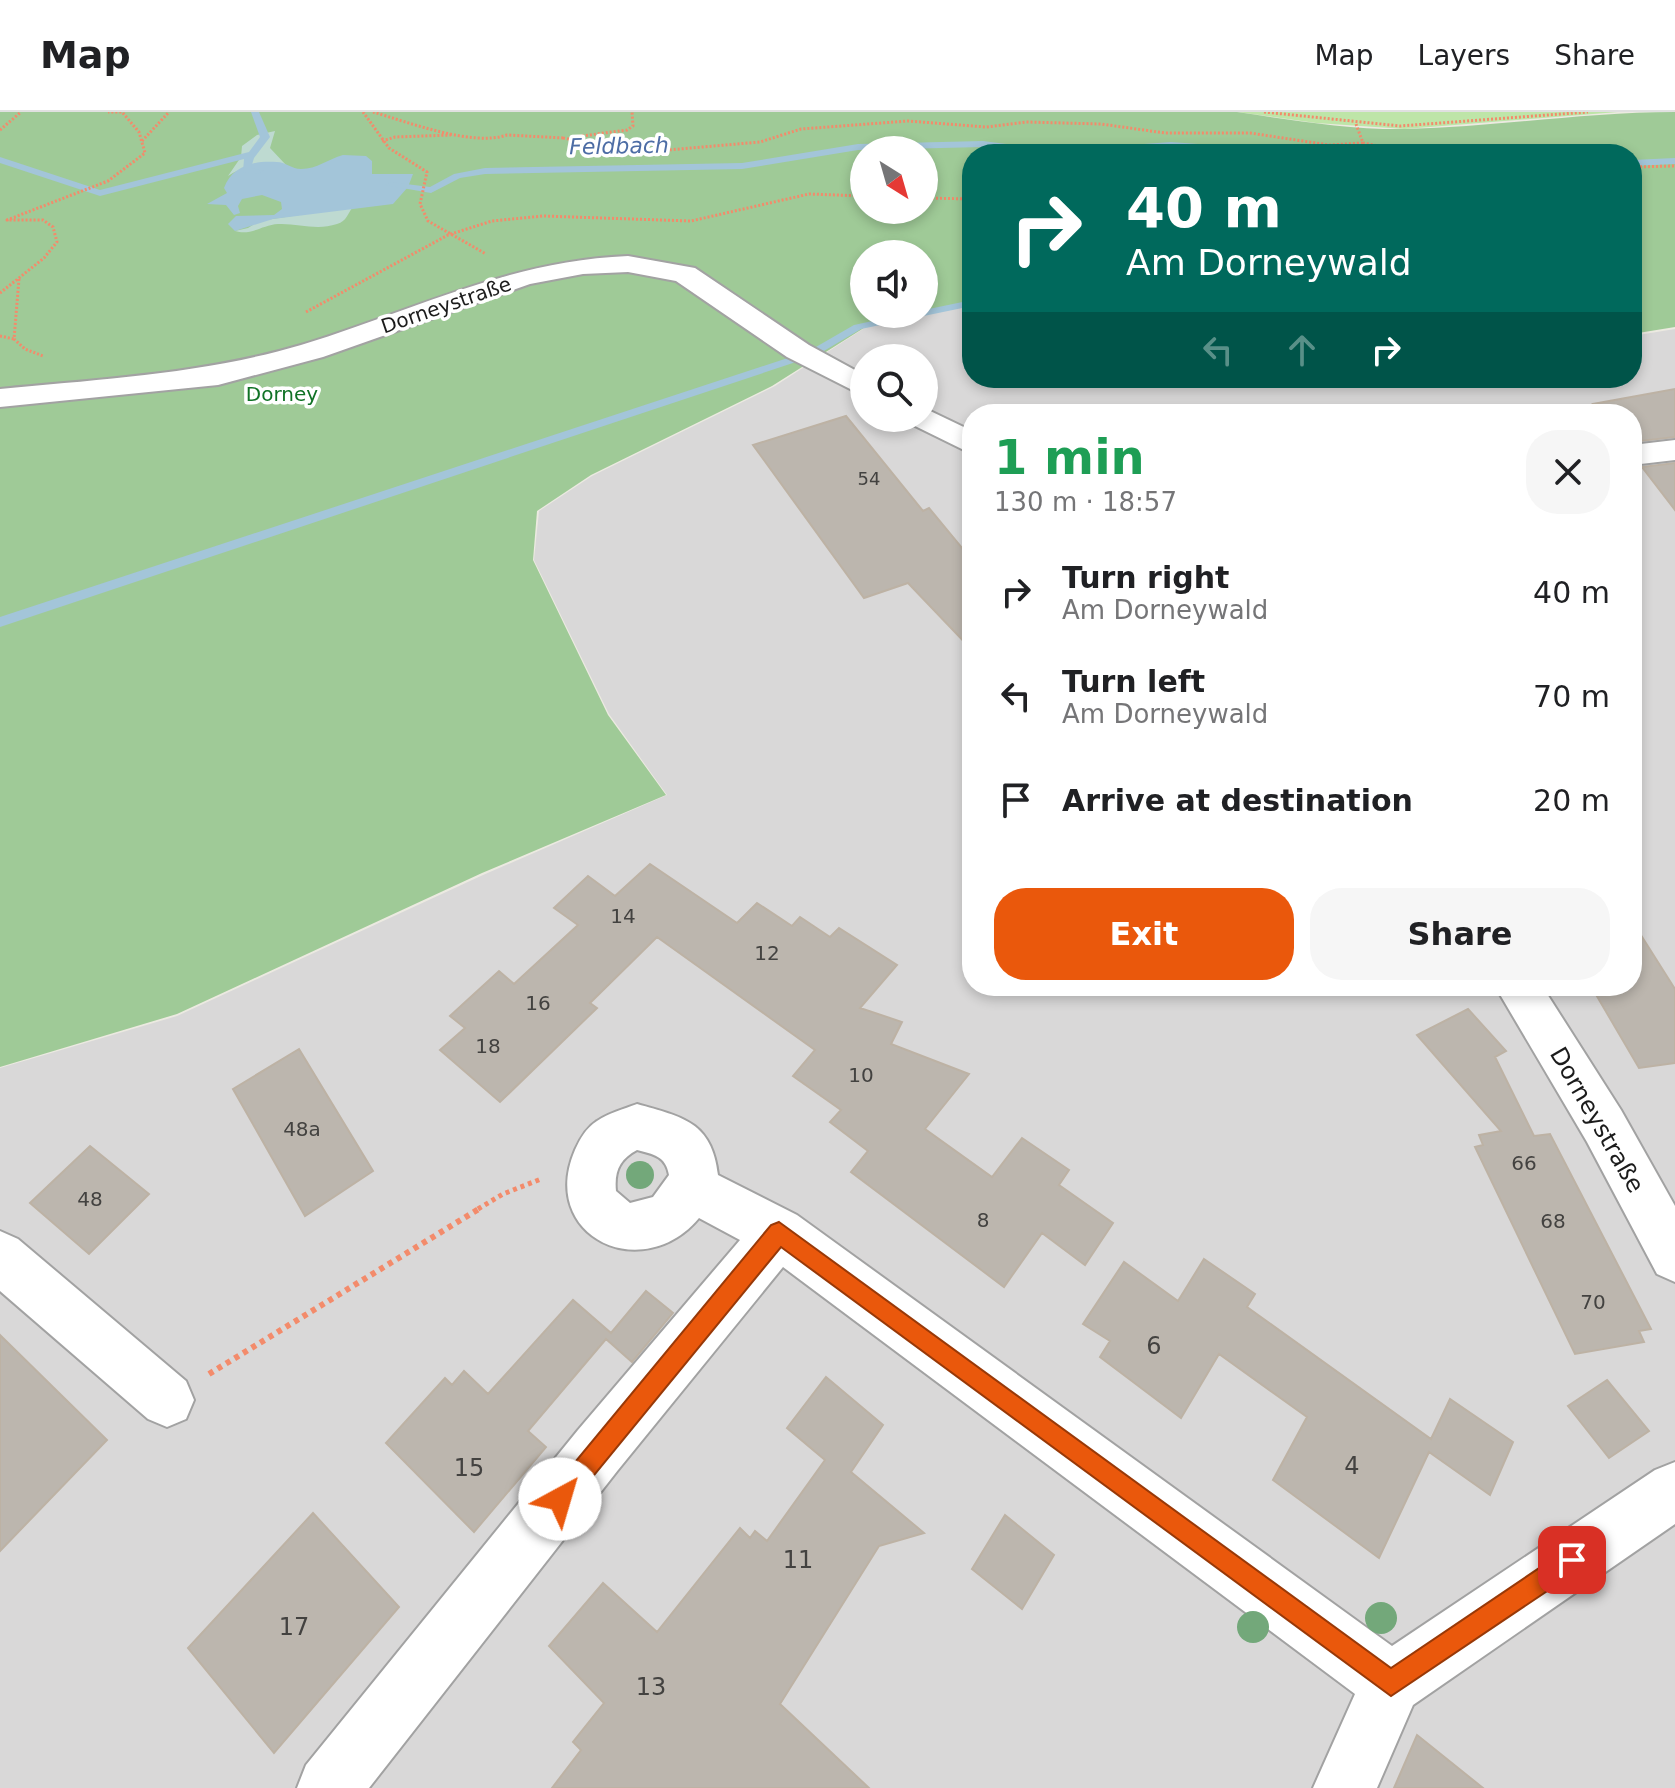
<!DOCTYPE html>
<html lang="en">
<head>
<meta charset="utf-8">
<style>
  :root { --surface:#fff; --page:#f6f6f6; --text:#202124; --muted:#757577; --line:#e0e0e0; --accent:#ea580c }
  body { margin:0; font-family:"DejaVu Sans",sans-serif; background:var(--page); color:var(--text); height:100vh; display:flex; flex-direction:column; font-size:30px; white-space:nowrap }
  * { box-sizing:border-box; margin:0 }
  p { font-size:26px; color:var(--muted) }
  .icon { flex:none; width:44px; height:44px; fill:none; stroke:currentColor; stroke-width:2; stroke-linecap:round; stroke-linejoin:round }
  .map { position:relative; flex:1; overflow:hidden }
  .details { position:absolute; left:962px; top:292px; width:680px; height:592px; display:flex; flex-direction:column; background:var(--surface); border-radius:32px; box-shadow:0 4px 12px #0003 }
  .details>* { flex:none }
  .top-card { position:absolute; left:962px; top:32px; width:680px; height:244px; border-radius:32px; box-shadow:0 4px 12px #0003; background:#00695c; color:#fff; overflow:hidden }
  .needle { width:52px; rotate:143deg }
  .controls { position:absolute; left:850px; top:24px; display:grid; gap:16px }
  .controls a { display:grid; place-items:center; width:88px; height:88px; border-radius:50%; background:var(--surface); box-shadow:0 4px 12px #0003; font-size:40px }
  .pin { position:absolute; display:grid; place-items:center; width:68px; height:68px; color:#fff; margin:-34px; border-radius:16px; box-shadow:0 4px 12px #0006 }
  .me { position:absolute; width:88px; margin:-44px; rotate:39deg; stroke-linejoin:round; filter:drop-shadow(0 0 6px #0008) }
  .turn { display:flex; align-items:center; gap:28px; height:168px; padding:0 32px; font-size:36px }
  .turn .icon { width:104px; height:104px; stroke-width:2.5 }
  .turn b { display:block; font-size:56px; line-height:68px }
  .lanes { display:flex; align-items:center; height:76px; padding:0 32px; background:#0003; justify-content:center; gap:40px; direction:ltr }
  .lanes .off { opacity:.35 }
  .round { display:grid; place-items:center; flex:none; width:84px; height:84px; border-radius:32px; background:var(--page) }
  .headline { display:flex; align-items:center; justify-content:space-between; height:136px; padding:0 32px }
  h1 { font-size:48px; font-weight:700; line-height:60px; color:#1e9e55 }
  .button { display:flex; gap:16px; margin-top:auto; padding:16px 32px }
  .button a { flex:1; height:92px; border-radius:32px; background:var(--accent); color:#fff; font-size:32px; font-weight:700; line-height:92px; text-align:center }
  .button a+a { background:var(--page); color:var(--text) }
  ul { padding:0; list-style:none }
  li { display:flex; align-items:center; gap:24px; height:104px; padding:0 32px }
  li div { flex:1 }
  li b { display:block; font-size:30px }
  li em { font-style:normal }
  header { display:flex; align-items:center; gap:48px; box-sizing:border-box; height:112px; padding:0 40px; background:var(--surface); border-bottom:2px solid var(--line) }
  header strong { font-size:38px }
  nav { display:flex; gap:44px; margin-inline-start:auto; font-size:28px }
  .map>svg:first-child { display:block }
  .residential { fill:#d9d8d8; fill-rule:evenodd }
  .grass { fill:#bee5a8 }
  .forest { fill:#9fca97; fill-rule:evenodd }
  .wetland { fill:#bedad1 }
  .water { fill:#a3c5d9 }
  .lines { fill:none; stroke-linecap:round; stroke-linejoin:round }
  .stream { fill:#a3c5d9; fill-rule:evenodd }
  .building { fill:#bcb6ae; stroke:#bdb2a4; stroke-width:2 }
  .minor-casing { stroke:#a2a2a2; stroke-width:4 }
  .path-far2 { stroke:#f38b6b; stroke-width:3; stroke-dasharray:2 2; stroke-linecap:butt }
  .path-far1 { stroke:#f38b6b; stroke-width:5; stroke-dasharray:4 4; stroke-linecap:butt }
  .path { stroke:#f38b6b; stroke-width:6; stroke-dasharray:5 5; stroke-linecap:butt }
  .minor { fill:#fff; fill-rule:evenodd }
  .tree { fill:#73a87a }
  .route { fill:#ea580c; stroke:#983908; stroke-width:2 }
  .labels { text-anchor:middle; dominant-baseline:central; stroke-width:7; stroke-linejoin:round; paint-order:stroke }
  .far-number-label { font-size:18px; fill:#434240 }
  .far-street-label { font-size:20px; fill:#1b1b1b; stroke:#fff }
  .far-park-label { font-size:20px; fill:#107225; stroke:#fff }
  .number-label { font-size:20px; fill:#434240 }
  .far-water-label { font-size:22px; font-style:italic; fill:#4d6da5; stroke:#fff }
  .street-label { font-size:24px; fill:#1b1b1b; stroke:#fff }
  .near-number-label { font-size:24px; fill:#434240 }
</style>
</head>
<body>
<header>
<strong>Map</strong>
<nav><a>Map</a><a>Layers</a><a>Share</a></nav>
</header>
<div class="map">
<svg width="1675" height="1676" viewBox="0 0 1675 1676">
  <rect width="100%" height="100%" fill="#eceae1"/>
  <path class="residential" d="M972,193V266H1632V224L1675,217V1676H0V956L177,904L483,763L667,683L609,602L534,448L539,399L592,364L775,274L886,202H924V198L933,201ZM864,246H924V306H864ZM972,302H1632V874H972Z"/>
  <path class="grass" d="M1237,0H1618L1405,17L1316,11Z"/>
  <path class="forest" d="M0,0H1237C1292,8 1350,18 1407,17C1496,15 1585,0 1675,0V215L1632,222V42H972V193L933,201L924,198V142H864V202H886L772,274L591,363L537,399L533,448L608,603L666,683L482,761L177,902L0,955ZM864,38H924V98H864Z"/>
  <path class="wetland" d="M275,19L270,36L286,53C272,47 240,55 228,64L241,45L242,34L257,23Z
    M353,95C347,102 347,109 337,112C316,119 298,111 278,112C262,113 251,124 235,119L248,116L259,109Z"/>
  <path class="water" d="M343,43L366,44L372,49V62H413L408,75L393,92L273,107L235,119L228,112L236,104L274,103L282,97L281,90L262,83L242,87L238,94L240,101L234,103L226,93L207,92L227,81L224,76C232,54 254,48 277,50C285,50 292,57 301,57C317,57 328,47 343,43Z"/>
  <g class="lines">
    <path class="stream" d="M251,0H259L270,25L254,46L251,56L264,59L259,62L243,60L244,47L100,84L0,51V45L100,78L249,40L260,25Z
      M983,29L1059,39L1064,42H1038L983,35L858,38L742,57L485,62L460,66L431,81L385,73L390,70L430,75L454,62L485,56L742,51L858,32Z
      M1171,30L1198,32L1230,42L1171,35L1113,42L1144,32Z
      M1675,46V52L1632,54V48Z
      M972,188V194L861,217L817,243L0,515V505L809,239L854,213L905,202H924V198Z"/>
  </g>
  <path class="building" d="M1675,277V325L1632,330V302H1601L1593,292Z
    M846,304L923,399L929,396L972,448V538L908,471L864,486L753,333Z
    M1675,351V398L1642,355Z
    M650,752L737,811L757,791L792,814L800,805L830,825L839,816L897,853L860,896L902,910L891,932L969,962L925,1017L992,1065L1022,1026L1069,1058L1059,1073L1113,1111L1085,1153L1042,1121L1004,1175L851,1060L868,1039L830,1010L841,998L793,964L815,938L657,825L590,891L597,896L500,990L440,938L465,916L450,904L499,859L514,872L578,813L554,796L588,764L615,784Z
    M1632,809L1675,877V951L1639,956L1591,874H1632Z
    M1468,897L1506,939L1495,945L1534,1024L1550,1022L1651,1217L1639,1219L1644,1230L1575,1242L1475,1035L1483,1033L1479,1023L1501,1019L1417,923Z
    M299,937L373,1059L305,1104L233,977Z
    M90,1034L149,1082L89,1142L30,1091Z
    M1204,1147L1255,1182L1247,1195L1431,1327L1450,1287L1513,1330L1490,1383L1429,1340L1379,1446L1273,1368L1307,1305L1219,1242L1181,1306L1100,1245L1110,1229L1083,1212L1124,1150L1178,1189Z
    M646,1179L673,1201L632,1250L606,1227L528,1319L546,1335L474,1420L386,1331L445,1266L452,1273L464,1259L488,1282L573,1188L611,1221Z
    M0,1223L107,1328L0,1439Z
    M826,1265L883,1313L851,1360L924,1421L879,1434L780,1592L869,1676H552L581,1638L573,1630L604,1591L549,1534L603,1471L657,1520L740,1416L750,1426L755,1419L767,1429L825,1348L787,1316Z
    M1607,1268L1649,1319L1609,1346L1568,1294Z
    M313,1401L399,1495L274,1641L188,1536Z
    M1005,1403L1054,1443L1022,1497L972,1457Z
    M1417,1623L1483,1676H1394Z"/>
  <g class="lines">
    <defs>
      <path id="minor" d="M628,144L695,156L809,233L864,263V284L787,245L676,169L628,160L583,162L530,172L323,245L218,273L0,295V277C101,267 203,262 301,233C413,199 508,149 628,144Z
        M924,296L972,319V342L913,313L908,306H924Z
        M1675,328V348L1632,353V333Z
        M1495,874H1542L1621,998L1675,1094V1170L1657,1162L1587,1030Z
        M637,992C683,1005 712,1010 718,1063L797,1103L1392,1534L1655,1358L1675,1350V1412L1413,1593L1377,1676H1313L1355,1582L783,1155L618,1358L369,1676H297L306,1653L578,1318L740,1128L699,1106C642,1174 538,1124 575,1038C580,1027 586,1016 597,1009C608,1001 624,997 637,992ZM637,1038C653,1042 666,1044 669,1063L653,1085L630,1091L616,1079C614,1059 620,1047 637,1038Z
        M0,1119L18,1127L186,1269L194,1288L186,1307L167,1315L148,1307L0,1179Z"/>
    </defs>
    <use href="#minor" class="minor-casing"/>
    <path class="path-far2" d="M363,0L389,36L427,60L420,92L428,109L486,142
      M373,0C408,10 472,35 507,23L564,26
      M1264,0L1400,14L1588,0
      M1356,12L1363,31L1420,42
      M0,18L21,0
      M574,25L627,18L633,14L632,0
      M563,26L645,40L760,30L801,17L908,9L986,15L1026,10L1101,12L1165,21H1250L1329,33L1363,31
      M142,29L169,0
      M382,29L395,25L451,23
      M1632,55L1675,54
      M924,86L972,87
      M19,167L14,227L25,237L43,244
      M0,181L44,146L57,130L53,115L43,108H7L108,69L145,41L139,20L122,0H108
      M306,200L448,123L492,109L543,104L691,109L809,82L864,84
      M0,224L14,227"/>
    <path class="path-far1" d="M478,1097L503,1082L541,1067"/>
    <path class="path" d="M209,1262L482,1095"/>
    <use href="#minor" class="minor"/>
  </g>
  <g class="tree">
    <circle cx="640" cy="1063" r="14"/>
    <circle cx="1381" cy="1506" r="16"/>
    <circle cx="1253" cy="1515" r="16"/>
  </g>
  <path class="route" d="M779,1110L1391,1556L1563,1440L1572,1436L1580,1440L1584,1448L1580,1457L1391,1584L781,1135L568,1395L560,1398L552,1395L548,1387L552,1378L771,1113Z"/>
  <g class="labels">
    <g class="far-number-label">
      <text x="869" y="366">54</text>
    </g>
    <g class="far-street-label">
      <text transform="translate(446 193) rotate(-19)">Dorneystraße</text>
    </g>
    <g class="far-park-label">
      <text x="282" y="282">Dorney</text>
    </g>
    <g class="number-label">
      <text x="623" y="804">14</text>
      <text x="767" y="841">12</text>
      <text x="538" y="891">16</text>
      <text x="488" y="934">18</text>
      <text x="861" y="963">10</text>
      <text x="302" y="1017">48a</text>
      <text x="1524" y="1051">66</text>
      <text x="90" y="1087">48</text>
      <text x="983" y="1108">8</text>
      <text x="1553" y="1109">68</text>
      <text x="1593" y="1190">70</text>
    </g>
    <g class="far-water-label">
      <text transform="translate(619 34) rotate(-1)">Feldbach</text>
    </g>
    <g class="street-label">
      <text transform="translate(1597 1008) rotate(60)">Dorneystraße</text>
    </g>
    <g class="near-number-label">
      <text x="1154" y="1234">6</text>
      <text x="1352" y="1354">4</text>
      <text x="469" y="1356">15</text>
      <text x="798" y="1448">11</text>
      <text x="294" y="1515">17</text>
      <text x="651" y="1575">13</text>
    </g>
  </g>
</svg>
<div class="controls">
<a><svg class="needle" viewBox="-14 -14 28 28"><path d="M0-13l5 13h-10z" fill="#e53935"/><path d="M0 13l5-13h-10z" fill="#757577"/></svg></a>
<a><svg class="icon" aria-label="sound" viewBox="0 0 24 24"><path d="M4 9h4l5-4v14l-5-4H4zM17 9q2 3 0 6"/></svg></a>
<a><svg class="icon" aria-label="search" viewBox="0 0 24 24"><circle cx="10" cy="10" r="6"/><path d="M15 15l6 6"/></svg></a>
</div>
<div class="pin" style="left:1572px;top:1448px;background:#d93025"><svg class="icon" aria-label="arrive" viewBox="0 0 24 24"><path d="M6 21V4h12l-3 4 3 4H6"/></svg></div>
<svg class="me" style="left:560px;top:1387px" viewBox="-20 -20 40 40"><circle r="19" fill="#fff"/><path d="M0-13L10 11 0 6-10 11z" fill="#ea580c"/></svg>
<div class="top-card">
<div class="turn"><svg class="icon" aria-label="right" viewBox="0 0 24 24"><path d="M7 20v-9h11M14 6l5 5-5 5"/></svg><div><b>40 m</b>Am Dorneywald</div></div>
<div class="lanes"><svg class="icon off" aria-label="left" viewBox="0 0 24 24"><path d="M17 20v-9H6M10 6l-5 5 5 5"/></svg><svg class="icon off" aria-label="ahead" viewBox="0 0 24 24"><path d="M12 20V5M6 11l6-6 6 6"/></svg><svg class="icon" aria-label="right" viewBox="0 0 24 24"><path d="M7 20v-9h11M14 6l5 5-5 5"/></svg></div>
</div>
<section class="details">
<div class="headline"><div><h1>1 min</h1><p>130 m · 18:57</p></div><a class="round"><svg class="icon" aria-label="close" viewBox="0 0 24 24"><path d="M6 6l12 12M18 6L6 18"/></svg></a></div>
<ul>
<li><svg class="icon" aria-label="right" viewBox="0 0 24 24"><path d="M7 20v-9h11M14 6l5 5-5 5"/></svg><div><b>Turn right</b><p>Am Dorneywald</p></div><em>40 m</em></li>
<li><svg class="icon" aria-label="left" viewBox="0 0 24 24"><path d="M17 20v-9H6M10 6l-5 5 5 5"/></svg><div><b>Turn left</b><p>Am Dorneywald</p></div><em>70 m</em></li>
<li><svg class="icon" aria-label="arrive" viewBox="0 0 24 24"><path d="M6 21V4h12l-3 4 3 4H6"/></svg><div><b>Arrive at destination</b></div><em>20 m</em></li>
</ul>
<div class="button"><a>Exit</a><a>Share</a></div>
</section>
</div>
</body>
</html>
